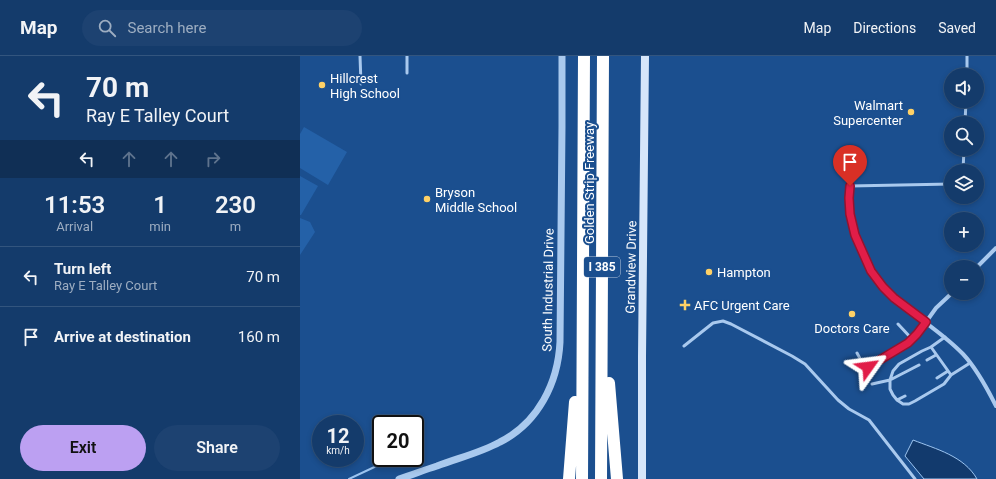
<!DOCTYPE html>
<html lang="en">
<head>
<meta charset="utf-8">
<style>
  :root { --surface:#143b6b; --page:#1d4271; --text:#f1f3f6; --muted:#9dadc1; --line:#33557e; --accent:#bca0f2 }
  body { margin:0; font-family:Roboto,sans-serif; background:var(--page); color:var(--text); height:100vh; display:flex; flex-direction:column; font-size:15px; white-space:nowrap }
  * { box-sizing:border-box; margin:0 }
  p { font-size:13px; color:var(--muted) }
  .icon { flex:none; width:22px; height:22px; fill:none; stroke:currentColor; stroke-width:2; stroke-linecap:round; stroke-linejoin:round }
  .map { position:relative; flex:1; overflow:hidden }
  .panel { display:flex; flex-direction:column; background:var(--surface); width:300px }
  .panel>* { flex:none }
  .banner { background:#143b6b; color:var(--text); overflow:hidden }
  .controls { position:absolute; left:644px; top:12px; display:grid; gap:8px }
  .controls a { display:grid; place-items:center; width:40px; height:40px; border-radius:50%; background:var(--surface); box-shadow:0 2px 6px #0003,0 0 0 1px var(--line); font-size:20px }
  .speed { position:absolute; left:12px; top:359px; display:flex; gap:8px; font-size:20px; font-weight:700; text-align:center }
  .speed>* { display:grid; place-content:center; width:52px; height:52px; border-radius:50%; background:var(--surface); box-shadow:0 2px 6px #0003,0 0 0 1px var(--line); line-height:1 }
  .speed small { font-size:10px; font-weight:400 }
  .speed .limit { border:2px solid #111; border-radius:6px; background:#fff; color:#111 }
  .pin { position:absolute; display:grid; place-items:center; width:34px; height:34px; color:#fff; margin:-41px -17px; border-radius:50% 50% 50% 0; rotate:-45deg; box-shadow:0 0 4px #0007 }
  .pin .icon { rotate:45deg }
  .me { position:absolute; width:44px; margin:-22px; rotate:59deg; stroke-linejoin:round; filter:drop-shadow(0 0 3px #0008) }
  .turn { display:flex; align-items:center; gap:14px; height:84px; padding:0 20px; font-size:18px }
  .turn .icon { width:52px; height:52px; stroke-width:2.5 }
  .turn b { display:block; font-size:28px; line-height:34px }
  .lanes { display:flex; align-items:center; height:38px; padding:0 20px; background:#0003; justify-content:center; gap:20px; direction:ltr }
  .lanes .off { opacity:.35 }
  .eta { display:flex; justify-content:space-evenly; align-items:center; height:68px; text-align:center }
  .eta b { font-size:24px; font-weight:600; line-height:28px }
  .primary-button { display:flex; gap:8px; margin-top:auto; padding:8px 20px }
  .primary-button a { flex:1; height:46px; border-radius:24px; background:var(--accent); color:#111; font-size:16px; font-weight:600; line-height:46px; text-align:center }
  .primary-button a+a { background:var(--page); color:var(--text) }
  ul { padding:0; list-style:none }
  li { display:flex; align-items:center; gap:12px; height:60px; padding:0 20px; border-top:1px solid var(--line) }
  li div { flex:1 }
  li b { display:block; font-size:15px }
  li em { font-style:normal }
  header { display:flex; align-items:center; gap:24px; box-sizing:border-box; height:56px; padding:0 20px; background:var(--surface); border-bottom:1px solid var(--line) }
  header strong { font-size:19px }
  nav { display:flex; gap:22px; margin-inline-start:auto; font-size:14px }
  .search { width:280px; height:36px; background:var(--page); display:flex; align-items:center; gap:10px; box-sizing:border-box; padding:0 14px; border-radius:22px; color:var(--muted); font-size:15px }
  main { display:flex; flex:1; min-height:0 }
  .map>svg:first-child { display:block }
  .green { fill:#2461a8 }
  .water { fill:#123a6d; stroke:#9cc4f0 }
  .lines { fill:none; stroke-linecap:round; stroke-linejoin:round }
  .stream { stroke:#9cc4f0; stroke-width:2 }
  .service { stroke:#a9c9ee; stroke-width:3 }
  .minor { stroke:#a9c9ee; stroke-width:4 }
  .tertiary { stroke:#a9c9ee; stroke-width:7 }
  .secondary { stroke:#d6e6fa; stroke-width:8 }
  .motorway { stroke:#fff; stroke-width:12 }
  .route-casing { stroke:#92132f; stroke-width:10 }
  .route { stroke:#e11d48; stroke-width:7 }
  .poi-dot { fill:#ffd166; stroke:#1b4f8f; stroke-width:1.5 }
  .labels { text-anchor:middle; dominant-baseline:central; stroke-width:4; stroke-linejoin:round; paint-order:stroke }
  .shield { fill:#1b4f8f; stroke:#bbcadd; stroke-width:1 }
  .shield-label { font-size:12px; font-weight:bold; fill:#fff }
  .poi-label { font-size:13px; fill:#fff; stroke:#1b4f8f; text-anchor:start }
  .street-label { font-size:13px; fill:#fff; stroke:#1b4f8f }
</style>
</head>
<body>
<header>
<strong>Map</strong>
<div class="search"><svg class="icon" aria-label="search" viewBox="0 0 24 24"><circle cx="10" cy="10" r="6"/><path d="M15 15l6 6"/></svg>Search here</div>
<nav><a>Map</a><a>Directions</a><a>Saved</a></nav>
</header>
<main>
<section class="panel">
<div class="banner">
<div class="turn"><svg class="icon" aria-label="left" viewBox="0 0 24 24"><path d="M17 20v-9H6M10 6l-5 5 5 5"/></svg><div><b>70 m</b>Ray E Talley Court</div></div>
<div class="lanes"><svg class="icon" aria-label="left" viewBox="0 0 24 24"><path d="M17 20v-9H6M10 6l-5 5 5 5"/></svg><svg class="icon off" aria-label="ahead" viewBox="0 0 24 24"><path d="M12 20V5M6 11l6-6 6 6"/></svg><svg class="icon off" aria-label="ahead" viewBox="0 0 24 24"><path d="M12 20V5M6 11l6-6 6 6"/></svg><svg class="icon off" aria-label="right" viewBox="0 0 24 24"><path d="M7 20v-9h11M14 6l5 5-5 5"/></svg></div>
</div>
<div class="eta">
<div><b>11:53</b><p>Arrival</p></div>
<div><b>1</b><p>min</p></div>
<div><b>230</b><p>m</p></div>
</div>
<ul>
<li><svg class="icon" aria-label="left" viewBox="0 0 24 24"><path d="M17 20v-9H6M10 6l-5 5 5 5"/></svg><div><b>Turn left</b><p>Ray E Talley Court</p></div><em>70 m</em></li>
<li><svg class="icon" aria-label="arrive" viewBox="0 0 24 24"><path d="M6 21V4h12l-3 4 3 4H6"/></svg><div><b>Arrive at destination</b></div><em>160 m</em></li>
</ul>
<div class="primary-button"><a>Exit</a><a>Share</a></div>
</section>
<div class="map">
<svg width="696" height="423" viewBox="0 0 696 423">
  <rect width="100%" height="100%" fill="#1b4f8f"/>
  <path class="green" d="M4,71L47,96L28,129L0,112V78Z
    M0,120L18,130L1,159H0Z
    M0,162L10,166L15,176L0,199Z"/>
  <path class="water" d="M613,384C636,393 664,400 677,423H624L605,400Z"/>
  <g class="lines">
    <path class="stream" d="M49,423L83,407"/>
    <path class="service" d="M60,0L61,28
      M107,0V17
      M667,19V0
      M665,67L666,45
      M663,115L664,93
      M550,130L651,128
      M598,268L612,283
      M645,281L631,291L622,295L599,308L593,315L590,324V333L593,339L597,344L603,348H609L615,345L644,328L651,319L670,307
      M384,290L413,267L423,265L431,268L492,300L505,308L538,344L549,353L569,364L615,423
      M631,291L651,319
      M557,297L563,308L567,311L608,287L617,278L626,266
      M627,304L636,299
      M637,322L648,315
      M572,328L590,324L619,309
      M597,344L605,340"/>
    <path class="minor" d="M550,130C550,139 549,148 550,157C552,171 557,183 562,195C571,214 578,228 595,242C617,262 643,277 663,298C677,313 687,332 696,350
      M677,211L696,192
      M626,266L636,252L652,237"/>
    <path class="tertiary" d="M99,423C112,419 124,414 137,410C158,402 180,397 200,386C238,367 258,327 260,286L262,70V0"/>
    <path class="secondary" d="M342,423V301L345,0"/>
    <path class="motorway" d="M309,327L317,423
      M269,423L275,346
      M282,423L284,0
      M301,423L303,0"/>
  </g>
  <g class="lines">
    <defs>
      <path id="route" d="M550,130L549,142L550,158L555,179L571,215L583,231L594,242L626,266L617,278L608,287L568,311"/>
    </defs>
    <use href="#route" class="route-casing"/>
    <use href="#route" class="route"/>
  </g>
  <g class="poi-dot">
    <circle cx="22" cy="29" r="4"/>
    <circle cx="611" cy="56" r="4"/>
    <circle cx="127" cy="143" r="4"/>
    <circle cx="409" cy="216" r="4"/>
    <path d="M383 243h4v4h4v4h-4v4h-4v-4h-4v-4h4z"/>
    <circle cx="552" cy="258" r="4"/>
  </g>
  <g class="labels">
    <rect class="shield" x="284" y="201" width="36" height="20" rx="3"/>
    <g class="shield-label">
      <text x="302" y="211">I 385</text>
    </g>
    <g class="poi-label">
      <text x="30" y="22">Hillcrest<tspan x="30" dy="15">High School</tspan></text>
      <text x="603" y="49" text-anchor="end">Walmart<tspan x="603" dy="15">Supercenter</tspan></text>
      <text x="135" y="136">Bryson<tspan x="135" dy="15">Middle School</tspan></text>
      <text x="417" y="216">Hampton</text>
      <text x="394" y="249">AFC Urgent Care</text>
      <text x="552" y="272" text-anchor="middle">Doctors Care</text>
    </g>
    <g class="street-label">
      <text transform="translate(289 127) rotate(-90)">Golden Strip Freeway</text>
      <text transform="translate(331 211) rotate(-89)">Grandview Drive</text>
      <text transform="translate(248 234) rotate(-89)">South Industrial Drive</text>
    </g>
  </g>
</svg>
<div class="controls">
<a><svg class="icon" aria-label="sound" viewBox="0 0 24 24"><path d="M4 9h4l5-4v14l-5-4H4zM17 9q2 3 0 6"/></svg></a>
<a><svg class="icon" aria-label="search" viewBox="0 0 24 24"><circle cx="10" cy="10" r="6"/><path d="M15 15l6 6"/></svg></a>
<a><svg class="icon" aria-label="layers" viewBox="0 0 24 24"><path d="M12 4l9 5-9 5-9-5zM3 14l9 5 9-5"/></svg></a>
<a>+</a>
<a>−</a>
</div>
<div class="speed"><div>12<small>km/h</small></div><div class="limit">20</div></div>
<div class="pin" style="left:550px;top:130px;background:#d93025"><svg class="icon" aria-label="arrive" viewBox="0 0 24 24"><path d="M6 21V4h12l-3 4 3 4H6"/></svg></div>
<svg class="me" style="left:568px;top:311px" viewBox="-20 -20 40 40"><path d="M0-17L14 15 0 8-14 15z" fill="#e11d48" stroke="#fff" stroke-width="4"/></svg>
</div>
</main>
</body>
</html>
